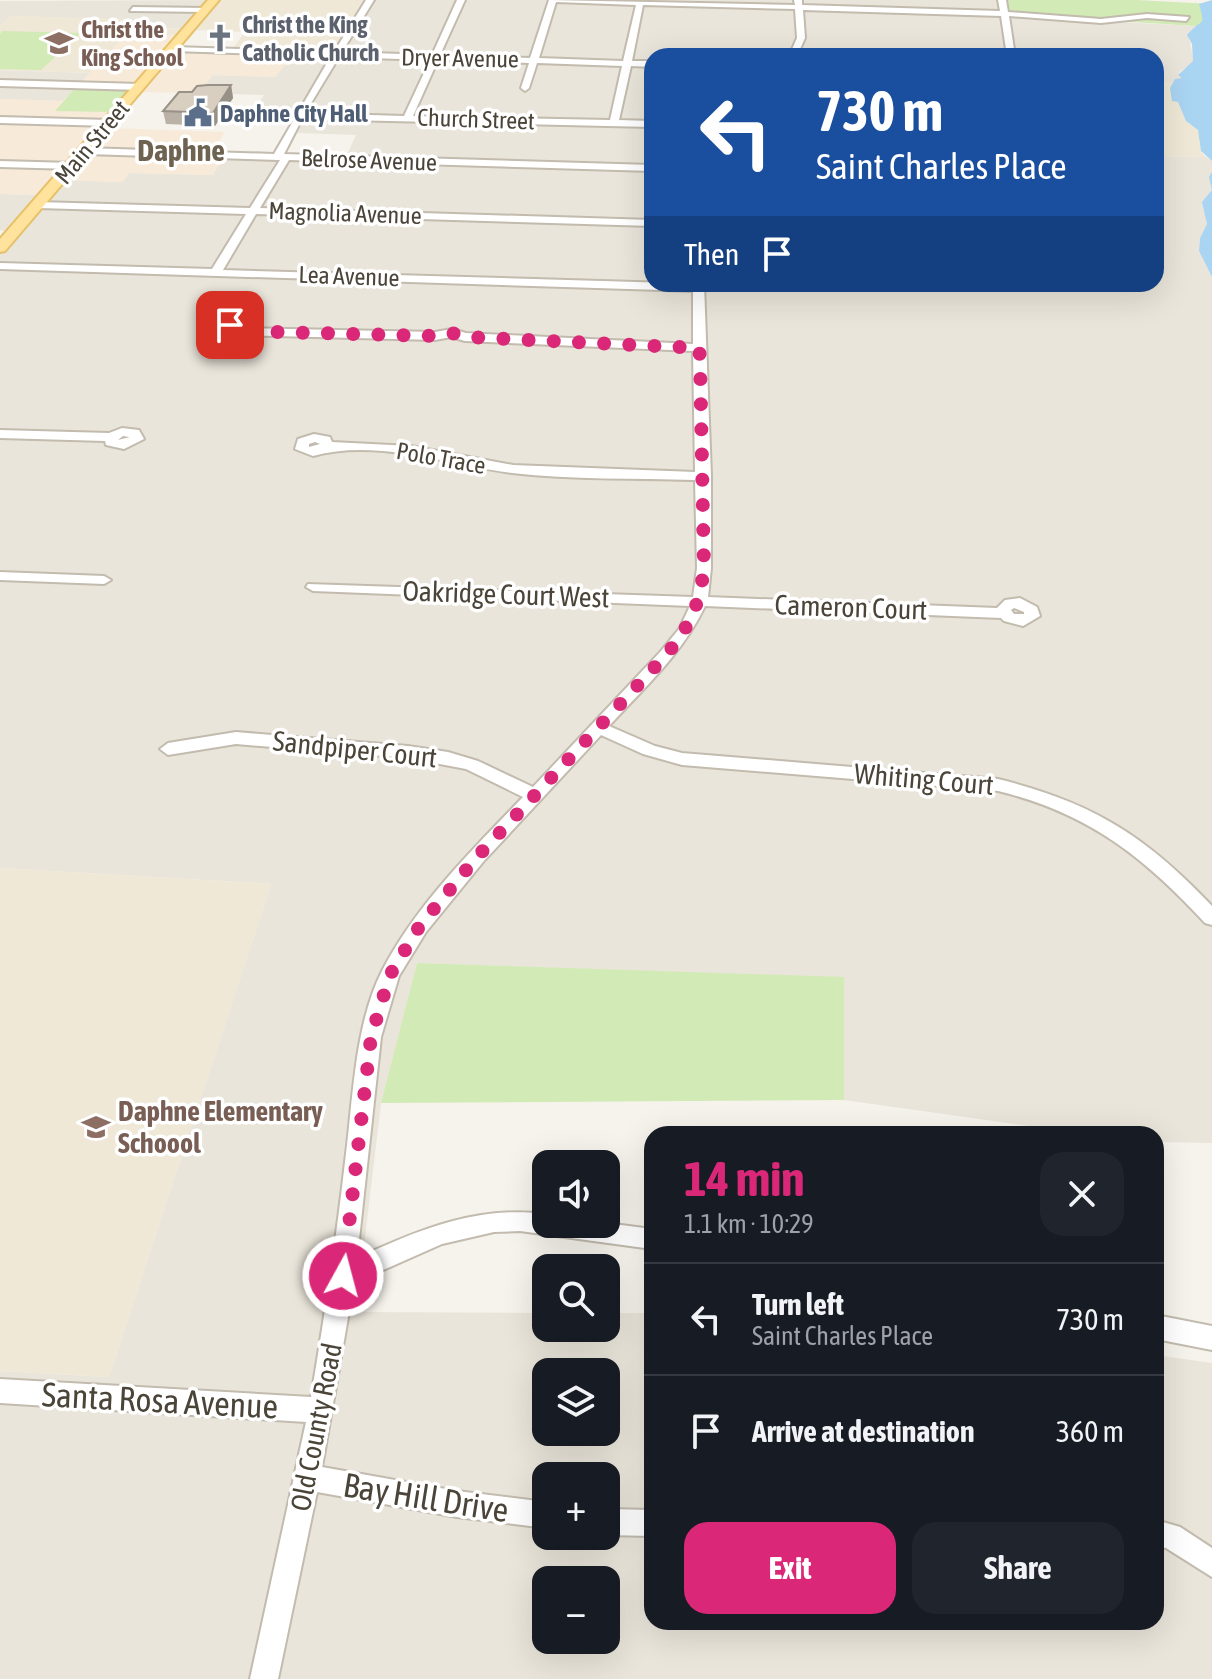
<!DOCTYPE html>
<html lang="en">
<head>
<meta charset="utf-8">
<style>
  :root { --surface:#171b24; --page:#20242c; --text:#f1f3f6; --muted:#9ea1a6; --line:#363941; --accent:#db2777 }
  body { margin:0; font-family:"Asap Condensed",sans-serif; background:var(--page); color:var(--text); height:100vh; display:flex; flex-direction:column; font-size:30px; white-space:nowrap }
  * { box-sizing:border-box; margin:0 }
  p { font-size:26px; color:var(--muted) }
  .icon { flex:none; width:44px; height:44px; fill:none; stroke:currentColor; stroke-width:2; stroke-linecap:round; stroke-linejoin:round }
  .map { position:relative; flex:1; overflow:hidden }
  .side { position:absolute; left:644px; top:1126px; width:520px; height:504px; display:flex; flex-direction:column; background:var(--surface); border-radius:24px; box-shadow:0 8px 32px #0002 }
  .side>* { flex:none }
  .top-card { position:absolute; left:644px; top:48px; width:520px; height:244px; border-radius:24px; box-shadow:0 8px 32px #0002; background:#1a4fa0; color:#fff; overflow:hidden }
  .controls { position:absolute; left:532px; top:1150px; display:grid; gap:16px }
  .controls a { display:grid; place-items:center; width:88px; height:88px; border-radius:16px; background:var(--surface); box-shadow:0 8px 32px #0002; font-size:40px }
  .pin { position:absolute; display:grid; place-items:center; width:68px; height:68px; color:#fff; margin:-34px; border-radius:16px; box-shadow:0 4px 12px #0006 }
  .me { position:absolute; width:88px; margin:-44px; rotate:7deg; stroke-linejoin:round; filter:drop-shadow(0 0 6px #0008) }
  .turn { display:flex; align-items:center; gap:28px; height:168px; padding:0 40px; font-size:36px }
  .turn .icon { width:104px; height:104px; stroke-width:2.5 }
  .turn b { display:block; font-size:56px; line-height:68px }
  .then { display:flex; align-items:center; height:76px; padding:0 40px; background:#0003; gap:16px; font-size:30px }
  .round { display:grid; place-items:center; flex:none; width:84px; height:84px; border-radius:24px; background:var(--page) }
  .head { display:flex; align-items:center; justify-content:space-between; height:136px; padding:0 40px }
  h1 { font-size:48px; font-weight:700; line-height:60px; color:var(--accent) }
  .button { display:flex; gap:16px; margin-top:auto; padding:16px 40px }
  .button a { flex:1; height:92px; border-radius:24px; background:var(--accent); color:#fff; font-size:32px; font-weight:700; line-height:92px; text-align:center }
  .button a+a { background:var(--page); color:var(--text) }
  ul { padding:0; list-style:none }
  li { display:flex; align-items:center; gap:24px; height:112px; padding:0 40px; border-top:2px solid var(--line) }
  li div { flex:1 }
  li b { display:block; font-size:30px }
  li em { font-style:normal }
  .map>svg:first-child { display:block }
  .residential { fill:#eae5da; fill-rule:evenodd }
  .commercial { fill:#f7ead8 }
  .education { fill:#efe8d6 }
  .green { fill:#d2eab5 }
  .water { fill:#a9d4f2 }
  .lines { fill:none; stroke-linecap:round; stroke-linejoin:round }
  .minor-casing { stroke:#c2bbae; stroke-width:4 }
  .major-casing { stroke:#e6c16a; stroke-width:4 }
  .minor { fill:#fff; fill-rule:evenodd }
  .major { fill:#ffe39c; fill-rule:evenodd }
  .wall { fill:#bab2a6 }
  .shaded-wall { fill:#979187 }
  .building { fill:#d8cfc1; stroke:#979187; stroke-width:2 }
  .route { stroke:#db2777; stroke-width:14; stroke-dasharray:0 25.2 }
  .labels { text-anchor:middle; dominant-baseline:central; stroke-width:7; stroke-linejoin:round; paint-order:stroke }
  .far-worship-label { font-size:24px; font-weight:bold; fill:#5b616d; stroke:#fff; text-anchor:start }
  .far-education-label { font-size:24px; font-weight:bold; fill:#785e54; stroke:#fff; text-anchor:start }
  .far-street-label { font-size:24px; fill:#4b4439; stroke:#fff }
  .far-service-label { font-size:24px; font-weight:bold; fill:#4e5e75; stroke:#fff; text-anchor:start }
  .street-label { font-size:28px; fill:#4b4439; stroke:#fff }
  .education-label { font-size:28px; font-weight:bold; fill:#785e54; stroke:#fff; text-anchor:start }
  .far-district-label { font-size:30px; font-weight:bold; fill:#6e6250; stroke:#fff }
  .near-street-label { font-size:34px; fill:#4b4439; stroke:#fff }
</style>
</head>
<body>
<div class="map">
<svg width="1212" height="1679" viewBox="0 0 1212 1679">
  <rect width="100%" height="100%" fill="#f6f3ec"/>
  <path class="residential" d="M221,0L198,29L123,27L130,20L11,16L0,26V1Z
    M366,0H1002L1081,20L1196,26L1188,33L1194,62L1179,72L1182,78L1172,83L1156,82V56H652V284H1156V156L1206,157L1212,161V190L1203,202L1207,225L1200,238L1199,251L1212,277V1143L1156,1142V1134H1085L844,1100V978L417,963L381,1104L356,1312L546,1313V1328H606V1313H652V1622H1156V1355L1212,1363V1679H0V1371L109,1377L271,884L0,868V237L5,231L0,230V194L43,195L56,180L122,182L129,173L213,175L225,153L346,157L356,135L297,133L307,114L252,113L264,95L199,93L212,75L275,77L295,52ZM546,1372H606V1432H546ZM546,1476H606V1536H546ZM546,1580H606V1640H546Z
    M0,70L90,73L63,101L0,99Z"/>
  <path class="commercial" d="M126,34L192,36L182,48L295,52L275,77L213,75L199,93L139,92L109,128L225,132L212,152L225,153L213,175L129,173L122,182L56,180L43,195L0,194V99L63,101L56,110Z"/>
  <path class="education" d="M221,0H366L332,53L232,49L245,32L196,30L192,36L127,34L90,73L0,70V26L11,16L131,19L124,27L197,29Z
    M1156,82L1172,83V101L1178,102L1186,121L1198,130L1201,152L1206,157L1156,156Z
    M0,868L271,884L109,1377L0,1371Z"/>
  <path class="green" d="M1002,0H1137L1212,4V27L1003,14Z
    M3,31L81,33L41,70L0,69V34Z
    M76,87L132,88L112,112L55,111Z
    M417,963L844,977V1100L381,1103Z"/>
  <path class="water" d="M1212,0V161L1201,151L1198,130L1186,121L1178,102L1172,101L1170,88L1175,79L1182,78L1178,75L1193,61L1192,44L1187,35C1202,17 1206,29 1199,4Z
    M1212,172V277L1199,251L1200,238L1207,224L1202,202L1212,190L1209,177Z"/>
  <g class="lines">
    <defs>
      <path id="minor" d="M366,0H374L342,52L432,55L457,0H465L440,55L530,58L549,0L795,5L794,0H802V5L1000,11L998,0H1006L1008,12L1101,19L1147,14L1189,17L1186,21L1147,18L1101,23L1009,16L1015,56H1007L1001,16L803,10L805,38L797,56H789L797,38L795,9L643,5L632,61H652V67L631,66L619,120L652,121V127L302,119L284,154L652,165V171L289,160L260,208L652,220V226L256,214L223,270L704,284L711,476V568L708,597L997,608L1005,600L1020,598L1037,607L1040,616L1023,626L1004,621L1001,618L705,606C683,653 644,688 609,726L655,746L682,753L998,779C1092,802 1146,836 1212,906V925L1205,923C1143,856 1088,813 998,791L682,765L643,754L601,735L483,862L426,932L399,976L381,1037L357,1258C418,1230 477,1205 546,1214V1224L606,1223L652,1229V1249L520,1231L494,1232L442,1244L354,1283L322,1467L457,1491L546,1502V1528L457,1517L317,1492L278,1679H250L306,1422L0,1403V1379L311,1397C324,1319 336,1241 345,1162C353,1102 354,1026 382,971C416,905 472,850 523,797L466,769L408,758L236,744L168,755L160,749L168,743L236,732L408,746L448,752L478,761L533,787L661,651L679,629L690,606L313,591L306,587L308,584L693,597L697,568L695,480C635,478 572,480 512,473C448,465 377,438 313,456L295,449L298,439L314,434L330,437L332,442L411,446L513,465L695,472L693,351L465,341L451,337L435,340L236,335L224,339L208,332L223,321L237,324L239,328L435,332L452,329L466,333L693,344V291L0,269V263L212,269L246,214L38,208L33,205L38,202L250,208L280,160L86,154L81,151L86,148L274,154L331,56L173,51L169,49L173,47L334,52ZM556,2L636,5L623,61L539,58ZM339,57L430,60L404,116L305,113ZM438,60L529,63L521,88L525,91L529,88L537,63L622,66L610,120L413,116ZM315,442L320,444L309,447V444ZM1014,608L1024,612V614H1014L1011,610Z
        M133,7L206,8L210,10L206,12L130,11Z
        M0,80L140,84L144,87L140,90L0,86Z
        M0,117L110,120L115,123L110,126L0,123Z
        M0,161L73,163L78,166L73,169L0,167Z
        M122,428L139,430L144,439L124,449L106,445L105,441L0,438V430L109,433ZM123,436L129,437H130L118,440Z
        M0,572L104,576L111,580L104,584L0,580Z
        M1156,1315L1212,1326V1350L1156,1339Z
        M606,1509L652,1510V1536L606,1535Z
        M1156,1520L1180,1527L1212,1548V1577L1166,1548L1156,1546Z"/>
      <path id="major" d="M208,0H219L5,251L0,252V239Z"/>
    </defs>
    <use href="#minor" class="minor-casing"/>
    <use href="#major" class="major-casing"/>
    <use href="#minor" class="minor"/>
    <use href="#major" class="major"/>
  </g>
  <path class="wall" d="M231,85L233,98L215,126L166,124L163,111L192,92Z"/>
  <path class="shaded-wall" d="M231,85L233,98L215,126L213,113Z"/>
  <path class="building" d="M208,85H231L213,113L163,111L179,92H192L197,86Z"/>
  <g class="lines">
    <path class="route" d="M230,325L235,331L435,336L452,333L465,337L699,348L700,357L704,568C699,606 691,624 667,654L477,857L419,927L390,975L371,1037L343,1276"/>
  </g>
  <defs>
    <symbol id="church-bare" viewBox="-9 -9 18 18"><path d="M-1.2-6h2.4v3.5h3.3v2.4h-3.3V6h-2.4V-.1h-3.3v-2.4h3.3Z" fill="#6b7280" stroke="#fff" stroke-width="2.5" paint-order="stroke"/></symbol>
    <symbol id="school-bare" viewBox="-9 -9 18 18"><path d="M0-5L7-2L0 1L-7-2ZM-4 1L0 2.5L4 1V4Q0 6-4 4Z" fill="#8d6e63" stroke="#fff" stroke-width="2.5" paint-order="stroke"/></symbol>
    <symbol id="civic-bare" viewBox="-9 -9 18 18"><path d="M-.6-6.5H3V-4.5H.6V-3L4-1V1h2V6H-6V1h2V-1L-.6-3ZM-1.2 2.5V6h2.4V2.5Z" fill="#5c6f8a" stroke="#fff" stroke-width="2.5" paint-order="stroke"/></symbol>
  </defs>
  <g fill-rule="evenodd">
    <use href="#church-bare" x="200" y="18" width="40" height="40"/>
    <use href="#school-bare" x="39" y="23" width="40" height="40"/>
    <use href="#civic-bare" x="178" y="93" width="40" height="40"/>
    <use href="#school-bare" x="76" y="1107" width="40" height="40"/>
  </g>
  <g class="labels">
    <g class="far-worship-label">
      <text x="242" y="24">Christ the King<tspan x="242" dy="28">Catholic Church</tspan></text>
    </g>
    <g class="far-education-label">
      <text x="81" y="29">Christ the<tspan x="81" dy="28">King School</tspan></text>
    </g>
    <g class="far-street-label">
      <text transform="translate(460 58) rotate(1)">Dryer Avenue</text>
      <text transform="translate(476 119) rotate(2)">Church Street</text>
      <text transform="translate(92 142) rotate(-50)">Main Street</text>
      <text transform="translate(369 160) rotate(2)">Belrose Avenue</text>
      <text transform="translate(345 213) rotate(2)">Magnolia Avenue</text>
      <text transform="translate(349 276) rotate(2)">Lea Avenue</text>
      <text transform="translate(441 458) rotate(10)">Polo Trace</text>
    </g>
    <g class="far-service-label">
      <text x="220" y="113">Daphne City Hall</text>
    </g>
    <g class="street-label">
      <text transform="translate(506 594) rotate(2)">Oakridge Court West</text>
      <text transform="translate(851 607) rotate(2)">Cameron Court</text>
      <text transform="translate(355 749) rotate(6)">Sandpiper Court</text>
      <text transform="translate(924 779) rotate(5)">Whiting Court</text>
      <text transform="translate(316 1427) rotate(-79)">Old County Road</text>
    </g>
    <g class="education-label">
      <text x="118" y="1111">Daphne Elementary<tspan x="118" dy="32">Schoool</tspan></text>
    </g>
    <g class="far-district-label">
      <text x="181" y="150">Daphne</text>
    </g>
    <g class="near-street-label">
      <text transform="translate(160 1400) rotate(3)">Santa Rosa Avenue</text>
      <text transform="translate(426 1497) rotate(9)">Bay Hill Drive</text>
    </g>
  </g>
</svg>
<div class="controls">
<a><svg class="icon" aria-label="sound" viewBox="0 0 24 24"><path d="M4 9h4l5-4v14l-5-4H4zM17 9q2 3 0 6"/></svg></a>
<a><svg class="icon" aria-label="search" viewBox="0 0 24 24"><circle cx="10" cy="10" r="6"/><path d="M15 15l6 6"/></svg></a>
<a><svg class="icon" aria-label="layers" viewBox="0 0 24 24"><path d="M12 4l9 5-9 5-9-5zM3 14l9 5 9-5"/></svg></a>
<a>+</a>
<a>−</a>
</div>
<div class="pin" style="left:230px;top:325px;background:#d93025"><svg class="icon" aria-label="arrive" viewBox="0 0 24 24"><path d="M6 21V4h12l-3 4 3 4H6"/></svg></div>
<svg class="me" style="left:343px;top:1276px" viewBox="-20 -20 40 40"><circle r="17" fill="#db2777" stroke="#fff" stroke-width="3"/><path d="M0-11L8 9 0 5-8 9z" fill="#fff"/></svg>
<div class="top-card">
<div class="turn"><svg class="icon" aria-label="left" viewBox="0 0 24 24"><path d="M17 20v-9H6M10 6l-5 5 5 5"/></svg><div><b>730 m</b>Saint Charles Place</div></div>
<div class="then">Then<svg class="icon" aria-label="arrive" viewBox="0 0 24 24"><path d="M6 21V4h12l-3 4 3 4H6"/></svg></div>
</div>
<section class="side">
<div class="head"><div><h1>14 min</h1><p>1.1 km · 10:29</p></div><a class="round"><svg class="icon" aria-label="close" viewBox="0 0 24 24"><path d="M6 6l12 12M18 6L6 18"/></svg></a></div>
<ul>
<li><svg class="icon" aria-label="left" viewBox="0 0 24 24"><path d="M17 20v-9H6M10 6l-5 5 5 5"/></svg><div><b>Turn left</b><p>Saint Charles Place</p></div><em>730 m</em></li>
<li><svg class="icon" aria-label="arrive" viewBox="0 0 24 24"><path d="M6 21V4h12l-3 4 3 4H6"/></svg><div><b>Arrive at destination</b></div><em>360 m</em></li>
</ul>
<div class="button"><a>Exit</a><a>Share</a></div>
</section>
</div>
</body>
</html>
